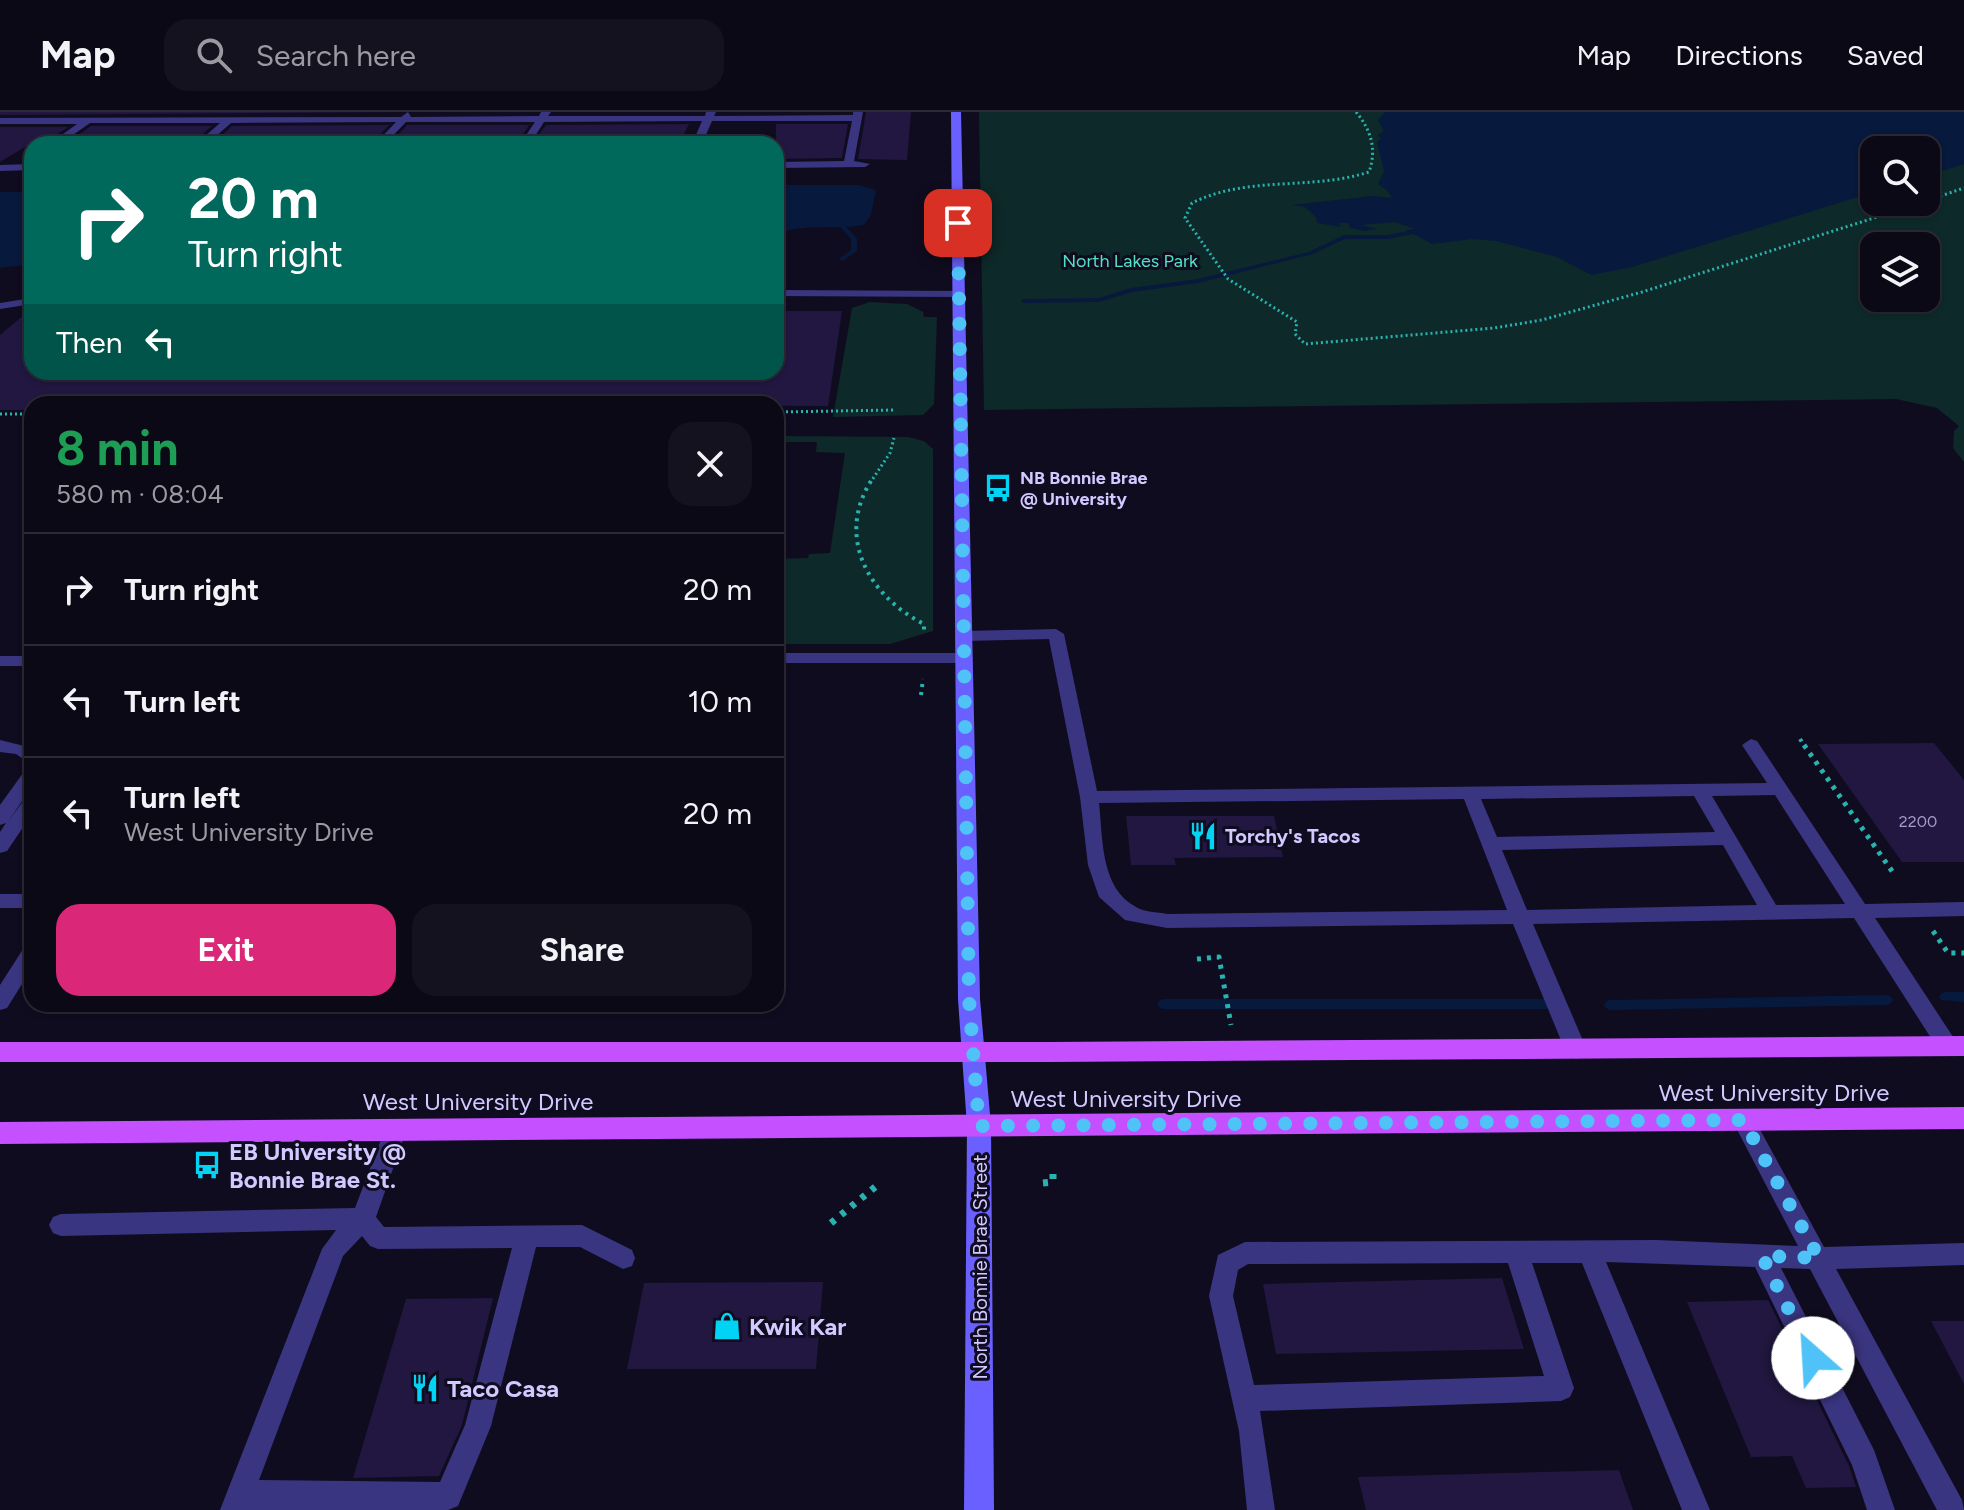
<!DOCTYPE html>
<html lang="en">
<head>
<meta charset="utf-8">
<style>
  :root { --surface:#0c0917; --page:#151220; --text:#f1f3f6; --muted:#9a9aa1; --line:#2c2a36; --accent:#db2777 }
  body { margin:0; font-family:Figtree,sans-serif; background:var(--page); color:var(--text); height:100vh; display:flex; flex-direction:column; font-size:30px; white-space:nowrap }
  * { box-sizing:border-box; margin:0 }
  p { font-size:26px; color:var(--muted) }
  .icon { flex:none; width:44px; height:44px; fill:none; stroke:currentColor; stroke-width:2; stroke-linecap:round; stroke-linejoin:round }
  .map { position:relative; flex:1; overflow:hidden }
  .side { position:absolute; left:24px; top:284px; width:760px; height:616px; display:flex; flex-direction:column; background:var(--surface); border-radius:24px; box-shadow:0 2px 6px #0004,0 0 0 2px var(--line) }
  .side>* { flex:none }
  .top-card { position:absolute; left:24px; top:24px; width:760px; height:244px; border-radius:24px; box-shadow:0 2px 6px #0004,0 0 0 2px var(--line); background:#00695c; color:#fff; overflow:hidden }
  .tools { position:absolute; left:1860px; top:24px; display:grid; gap:16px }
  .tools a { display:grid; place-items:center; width:80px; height:80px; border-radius:16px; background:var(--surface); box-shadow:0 2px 6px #0004,0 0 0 2px var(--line); font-size:40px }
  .pin { position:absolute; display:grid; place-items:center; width:68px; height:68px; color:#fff; margin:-34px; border-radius:16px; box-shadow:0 4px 12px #0006 }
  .me { position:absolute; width:88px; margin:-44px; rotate:334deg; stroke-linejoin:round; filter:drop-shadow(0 0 6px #0008) }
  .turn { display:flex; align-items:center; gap:28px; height:168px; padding:0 32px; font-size:36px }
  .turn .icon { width:104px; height:104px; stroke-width:2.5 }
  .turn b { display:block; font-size:56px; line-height:68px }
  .then { display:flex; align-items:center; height:76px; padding:0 32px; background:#0003; gap:16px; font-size:30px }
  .round { display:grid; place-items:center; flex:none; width:84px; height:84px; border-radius:24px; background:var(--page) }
  .overview { display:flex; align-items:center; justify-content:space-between; height:136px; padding:0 32px }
  h1 { font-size:48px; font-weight:700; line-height:60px; color:#1e9e55 }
  .action { display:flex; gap:16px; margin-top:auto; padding:16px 32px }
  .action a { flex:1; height:92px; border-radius:24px; background:var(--accent); color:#fff; font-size:32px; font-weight:700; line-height:92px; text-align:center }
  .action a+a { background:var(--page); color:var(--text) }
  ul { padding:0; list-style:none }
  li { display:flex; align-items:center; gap:24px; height:112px; padding:0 32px; border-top:2px solid var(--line) }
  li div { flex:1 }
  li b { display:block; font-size:30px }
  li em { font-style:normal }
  header { display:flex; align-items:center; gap:48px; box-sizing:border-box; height:112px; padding:0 40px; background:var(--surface); border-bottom:2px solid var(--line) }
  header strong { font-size:38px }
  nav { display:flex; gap:44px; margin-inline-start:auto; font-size:28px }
  .search { width:560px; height:72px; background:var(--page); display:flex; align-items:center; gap:20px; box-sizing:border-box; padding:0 28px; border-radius:24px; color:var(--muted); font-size:30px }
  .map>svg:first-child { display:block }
  .green { fill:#0e2929; fill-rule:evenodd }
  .water { fill:#07193c }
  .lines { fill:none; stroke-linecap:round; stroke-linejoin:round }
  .stream { fill:#07193c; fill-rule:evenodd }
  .building { fill:#211740 }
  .path-far3 { stroke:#29b3b0; stroke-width:3; stroke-dasharray:2 3; stroke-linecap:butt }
  .path-far2 { stroke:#29b3b0; stroke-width:4; stroke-dasharray:3 5; stroke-linecap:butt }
  .path-far1 { stroke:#29b3b0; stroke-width:5; stroke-dasharray:4 6; stroke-linecap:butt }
  .path { stroke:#29b3b0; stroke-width:7; stroke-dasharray:5 8; stroke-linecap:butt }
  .lane { fill:#3a3580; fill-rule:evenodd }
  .street { fill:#3a3580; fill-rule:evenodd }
  .secondary { fill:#6a60ff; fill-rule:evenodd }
  .primary { fill:#c450ff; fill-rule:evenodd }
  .route { stroke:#4fc3f7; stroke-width:14; stroke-dasharray:0 25.2 }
  .labels { text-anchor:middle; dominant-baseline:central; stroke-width:6; stroke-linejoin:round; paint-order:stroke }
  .number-label { font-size:16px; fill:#a59ccf }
  .far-park-label { font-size:18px; fill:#52e2c3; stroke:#100c1f }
  .far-poi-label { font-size:18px; font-weight:bold; fill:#d1c9ff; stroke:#100c1f; text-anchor:start }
  .poi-label { font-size:20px; font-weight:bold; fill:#d1c9ff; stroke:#100c1f; text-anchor:start }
  .street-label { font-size:20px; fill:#d1c9ff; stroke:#100c1f }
  .near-street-label { font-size:24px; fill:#d1c9ff; stroke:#100c1f }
  .near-poi-label { font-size:24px; font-weight:bold; fill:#d1c9ff; stroke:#100c1f; text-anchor:start }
</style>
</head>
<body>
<header>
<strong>Map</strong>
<div class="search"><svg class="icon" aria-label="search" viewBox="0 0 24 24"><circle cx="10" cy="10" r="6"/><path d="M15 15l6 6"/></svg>Search here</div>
<nav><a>Map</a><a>Directions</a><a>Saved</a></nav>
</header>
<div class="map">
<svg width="1964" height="1398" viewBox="0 0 1964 1398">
  <rect width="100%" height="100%" fill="#100c1f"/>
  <path class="green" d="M979,0H1964V350L1953,336L1954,319L1959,314L1937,296L1896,287L984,298ZM1874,38H1926V90H1874ZM1874,134H1926V186H1874Z
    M870,190L907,192L923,200L924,205H937L934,292L923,303L833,305L852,196Z
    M776,324L908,325L924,329L933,337V519L890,532H776V447L808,446L809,442L830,441L845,341L816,340L817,330H776Z"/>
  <path class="water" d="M1385,0H1964V52L1926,64V38H1874V80L1632,155L1591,163L1557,145L1496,129L1472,127L1432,132L1406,118L1415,117L1395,110L1361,113L1377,117L1365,119L1350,116L1348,111H1338L1341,115L1317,111L1316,105L1305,95L1292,93L1372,84L1392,86L1388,79L1378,72L1384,59L1377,30L1381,27L1378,23L1384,19L1378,8Z
    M776,73H859L876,78L871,103L864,113C834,118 810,112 780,120L783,138L776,145Z
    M0,80H32V152L0,156Z"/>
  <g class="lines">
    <path class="stream" d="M835,107H839L857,127V139L842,149L839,147L840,146L851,138V127L835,109Z
      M1424,116L1427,118L1426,119L1388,127H1345L1313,142L1198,171L1132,180L1099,190L1024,191L1021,189L1024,187L1099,186L1131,176L1198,167L1309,140L1344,123H1388Z
      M1945,880H1964V890L1941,888L1939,885L1941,882Z
      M1887,883L1891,885L1893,888L1891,891L1887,893L1610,898L1606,896L1604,893L1606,890L1610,888Z
      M1163,887H1555L1559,889L1561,892L1559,895L1555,897H1163L1159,895L1157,892L1159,889Z"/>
  </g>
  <path class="building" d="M0,0H403L0,3Z
    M866,0H911L907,48L858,47Z
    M689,12L683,24H538L546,13Z
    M776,12H848L842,46L776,47Z
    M389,13L378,25H220L232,14Z
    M407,13H529L522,24L396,25Z
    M91,14H212L199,25L74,26Z
    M0,15H68L52,26H40L0,50Z
    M32,196V260H776V199H842L828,294L32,292V298H0V223Z
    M1934,631L1964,668V750H1902L1818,632Z
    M1126,704H1274L1283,745L1174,746L1176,753H1131Z
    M1502,1166L1524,1237L1276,1242L1263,1172Z
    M823,1170L816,1257H627L644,1171Z
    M493,1186L462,1313L439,1364L353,1366L406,1187Z
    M1768,1188L1849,1354L1856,1375L1806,1376L1792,1344L1751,1345L1687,1190Z
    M1931,1209H1964V1272Z
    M1619,1358L1633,1398H1366L1358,1365Z"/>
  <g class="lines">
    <path class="path-far3" d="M1356,0C1371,18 1377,37 1369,60C1310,79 1248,63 1192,91L1185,106L1228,167L1297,210L1295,222L1305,232L1494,216L1542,208L1642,180L1924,90
      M1926,89L1964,76
      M776,300L895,298
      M0,302H32
      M870,371L890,341L894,326"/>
    <path class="path-far2" d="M871,369C835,426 870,485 924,512V518
      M921,583L923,567
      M1800,627L1805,635"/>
    <path class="path-far1" d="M1804,633L1894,762
      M1933,819L1948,841H1964
      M1197,847L1219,845L1231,913"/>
    <path class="path" d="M1043,1071L1053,1070V1060
      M831,1111L880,1071"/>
    <path class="lane" d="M776,178L959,179L964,182L959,185L776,184Z
      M32,186V192L0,197V191Z
      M1056,517L1064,522L1097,679L1767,671L1742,633L1751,627L1757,629L1865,792L1964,790V804L1875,806L1959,934L1956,940L1948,943L1940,940L1854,806L1533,812L1587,938L1584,944L1576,947L1568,944L1565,938L1513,812L1167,816L1125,808L1099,785L1088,753L1080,685L1049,527L965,529L957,524L965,519ZM1775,683L1845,792L1776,793L1712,684ZM1694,684L1715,720L1497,725L1481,687ZM1464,687L1507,798L1167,802C1157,800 1144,800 1136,795C1100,776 1103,726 1099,691ZM1723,733L1757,793L1527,798L1502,738Z
      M776,541H965L973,546L965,551H776Z
      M0,544H32V554H0Z
      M0,628L32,636V653L16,642L0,640Z
      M32,655V674L8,710L26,685L32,683V702L7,739L0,741V720L6,711L0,713V693L26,657Z
      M0,782H32V796H0Z
      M32,831V856L7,896L0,898V873L25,834Z
      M1743,998L1751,1001L1824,1135L1964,1131V1153L1836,1157L1962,1388L1964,1398H1937L1810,1157L1781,1156L1874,1338L1895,1398H1867L1852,1353L1755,1155L1606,1150L1710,1398H1682L1582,1151H1532L1574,1276L1570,1285L1561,1289L1260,1299L1275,1398H1247L1239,1319L1209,1184L1218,1143L1245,1130L1656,1128L1798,1134L1732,1008L1735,1001ZM1508,1151L1544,1264L1254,1273L1233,1184L1238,1158L1248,1152Z
      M396,1007L404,1010L407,1017L376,1105L384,1115L582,1113L632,1138L635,1146L632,1154L623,1157L580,1135H536L491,1314L458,1394L448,1398H220L322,1137L336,1118L61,1124L53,1121L49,1113L53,1105L61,1102L355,1096L385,1017L388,1010ZM362,1124L370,1134L378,1137L512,1136L465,1313L440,1370L259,1368L343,1144Z"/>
    <path class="street" d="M408,0L411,5L539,4L541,0H551L548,4H705L706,0H716L714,4L853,3V0H863L854,49L870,52L865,55L776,56V50L844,49L852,9H712L702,32H692L702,9L544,10L530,32H520L535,10H406L385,32H375L396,10L231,11L207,32H196L220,11H90L60,32H49L77,12H0V6L401,5Z
      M32,52V58L0,59V53Z"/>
    <path class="secondary" d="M951,0H961L980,887L991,1014L994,1398H964L967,1014L958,887Z"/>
    <path class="primary" d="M1964,924V944L1050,950H0V930H1050Z
      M1964,995V1017L0,1032V1010Z"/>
  </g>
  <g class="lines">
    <path class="route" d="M958,111L969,887L979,1014L1743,1008L1819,1146L1762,1144L1813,1246"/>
  </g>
  <defs>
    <symbol id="bus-bare" viewBox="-9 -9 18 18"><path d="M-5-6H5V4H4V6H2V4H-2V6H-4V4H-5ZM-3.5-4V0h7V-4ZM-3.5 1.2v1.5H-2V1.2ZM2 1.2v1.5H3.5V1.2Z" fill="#00d3f4" stroke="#100c1f" stroke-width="2.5" paint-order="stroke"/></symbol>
    <symbol id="restaurant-bare" viewBox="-9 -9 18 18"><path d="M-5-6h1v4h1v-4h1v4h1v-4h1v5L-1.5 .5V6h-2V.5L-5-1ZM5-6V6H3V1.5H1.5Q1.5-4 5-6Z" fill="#00d3f4" stroke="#100c1f" stroke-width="2.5" paint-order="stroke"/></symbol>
    <symbol id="shop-bare" viewBox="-9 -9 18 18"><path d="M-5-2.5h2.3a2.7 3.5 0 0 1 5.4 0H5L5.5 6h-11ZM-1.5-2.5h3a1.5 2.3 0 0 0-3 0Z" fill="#00d3f4" stroke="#100c1f" stroke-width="2.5" paint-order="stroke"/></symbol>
  </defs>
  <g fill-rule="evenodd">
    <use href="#bus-bare" x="978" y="356" width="40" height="40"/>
    <use href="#restaurant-bare" x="1183" y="704" width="40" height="40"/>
    <use href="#bus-bare" x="187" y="1033" width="40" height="40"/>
    <use href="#shop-bare" x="707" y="1194" width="40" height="40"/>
    <use href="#restaurant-bare" x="405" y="1256" width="40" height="40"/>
  </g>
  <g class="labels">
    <g class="number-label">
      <text x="1918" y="709">2200</text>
    </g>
    <g class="far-park-label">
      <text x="1130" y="149">North Lakes Park</text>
    </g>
    <g class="far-poi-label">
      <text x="1020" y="366">NB Bonnie Brae<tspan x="1020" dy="21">@ University</tspan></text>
    </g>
    <g class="poi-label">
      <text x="1225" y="724">Torchy's Tacos</text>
    </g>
    <g class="street-label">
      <text transform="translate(980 1155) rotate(-90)">North Bonnie Brae Street</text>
    </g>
    <g class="near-street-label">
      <text x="1774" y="980">West University Drive</text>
      <text x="1126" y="986">West University Drive</text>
      <text x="478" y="989">West University Drive</text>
    </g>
    <g class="near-poi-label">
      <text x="229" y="1039">EB University @<tspan x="229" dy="28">Bonnie Brae St.</tspan></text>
      <text x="749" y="1214">Kwik Kar</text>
      <text x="447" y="1276">Taco Casa</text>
    </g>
  </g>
</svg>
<div class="tools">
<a><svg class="icon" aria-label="search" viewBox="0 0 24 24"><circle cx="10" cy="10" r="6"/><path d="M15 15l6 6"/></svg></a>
<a><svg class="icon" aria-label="layers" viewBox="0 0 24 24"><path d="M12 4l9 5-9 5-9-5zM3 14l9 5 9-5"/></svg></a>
</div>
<div class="pin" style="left:958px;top:111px;background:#d93025"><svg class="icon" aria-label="arrive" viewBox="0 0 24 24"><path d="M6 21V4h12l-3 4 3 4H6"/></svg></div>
<svg class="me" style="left:1813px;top:1246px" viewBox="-20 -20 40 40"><circle r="19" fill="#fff"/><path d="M0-13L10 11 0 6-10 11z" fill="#4fc3f7"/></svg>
<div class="top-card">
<div class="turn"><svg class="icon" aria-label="right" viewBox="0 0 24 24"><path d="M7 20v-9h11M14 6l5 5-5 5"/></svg><div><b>20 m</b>Turn right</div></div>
<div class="then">Then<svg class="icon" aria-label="left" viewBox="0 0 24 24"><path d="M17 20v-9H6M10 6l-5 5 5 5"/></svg></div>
</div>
<section class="side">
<div class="overview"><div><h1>8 min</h1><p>580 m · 08:04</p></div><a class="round"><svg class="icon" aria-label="close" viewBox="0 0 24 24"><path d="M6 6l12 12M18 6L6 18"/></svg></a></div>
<ul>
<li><svg class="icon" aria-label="right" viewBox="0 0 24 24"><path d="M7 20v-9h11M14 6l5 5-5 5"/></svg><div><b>Turn right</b></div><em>20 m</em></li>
<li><svg class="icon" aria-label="left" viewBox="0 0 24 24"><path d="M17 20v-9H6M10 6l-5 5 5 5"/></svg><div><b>Turn left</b></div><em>10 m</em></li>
<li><svg class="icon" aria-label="left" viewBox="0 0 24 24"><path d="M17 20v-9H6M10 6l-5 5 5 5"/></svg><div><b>Turn left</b><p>West University Drive</p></div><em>20 m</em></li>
</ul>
<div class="action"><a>Exit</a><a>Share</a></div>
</section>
</div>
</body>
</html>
